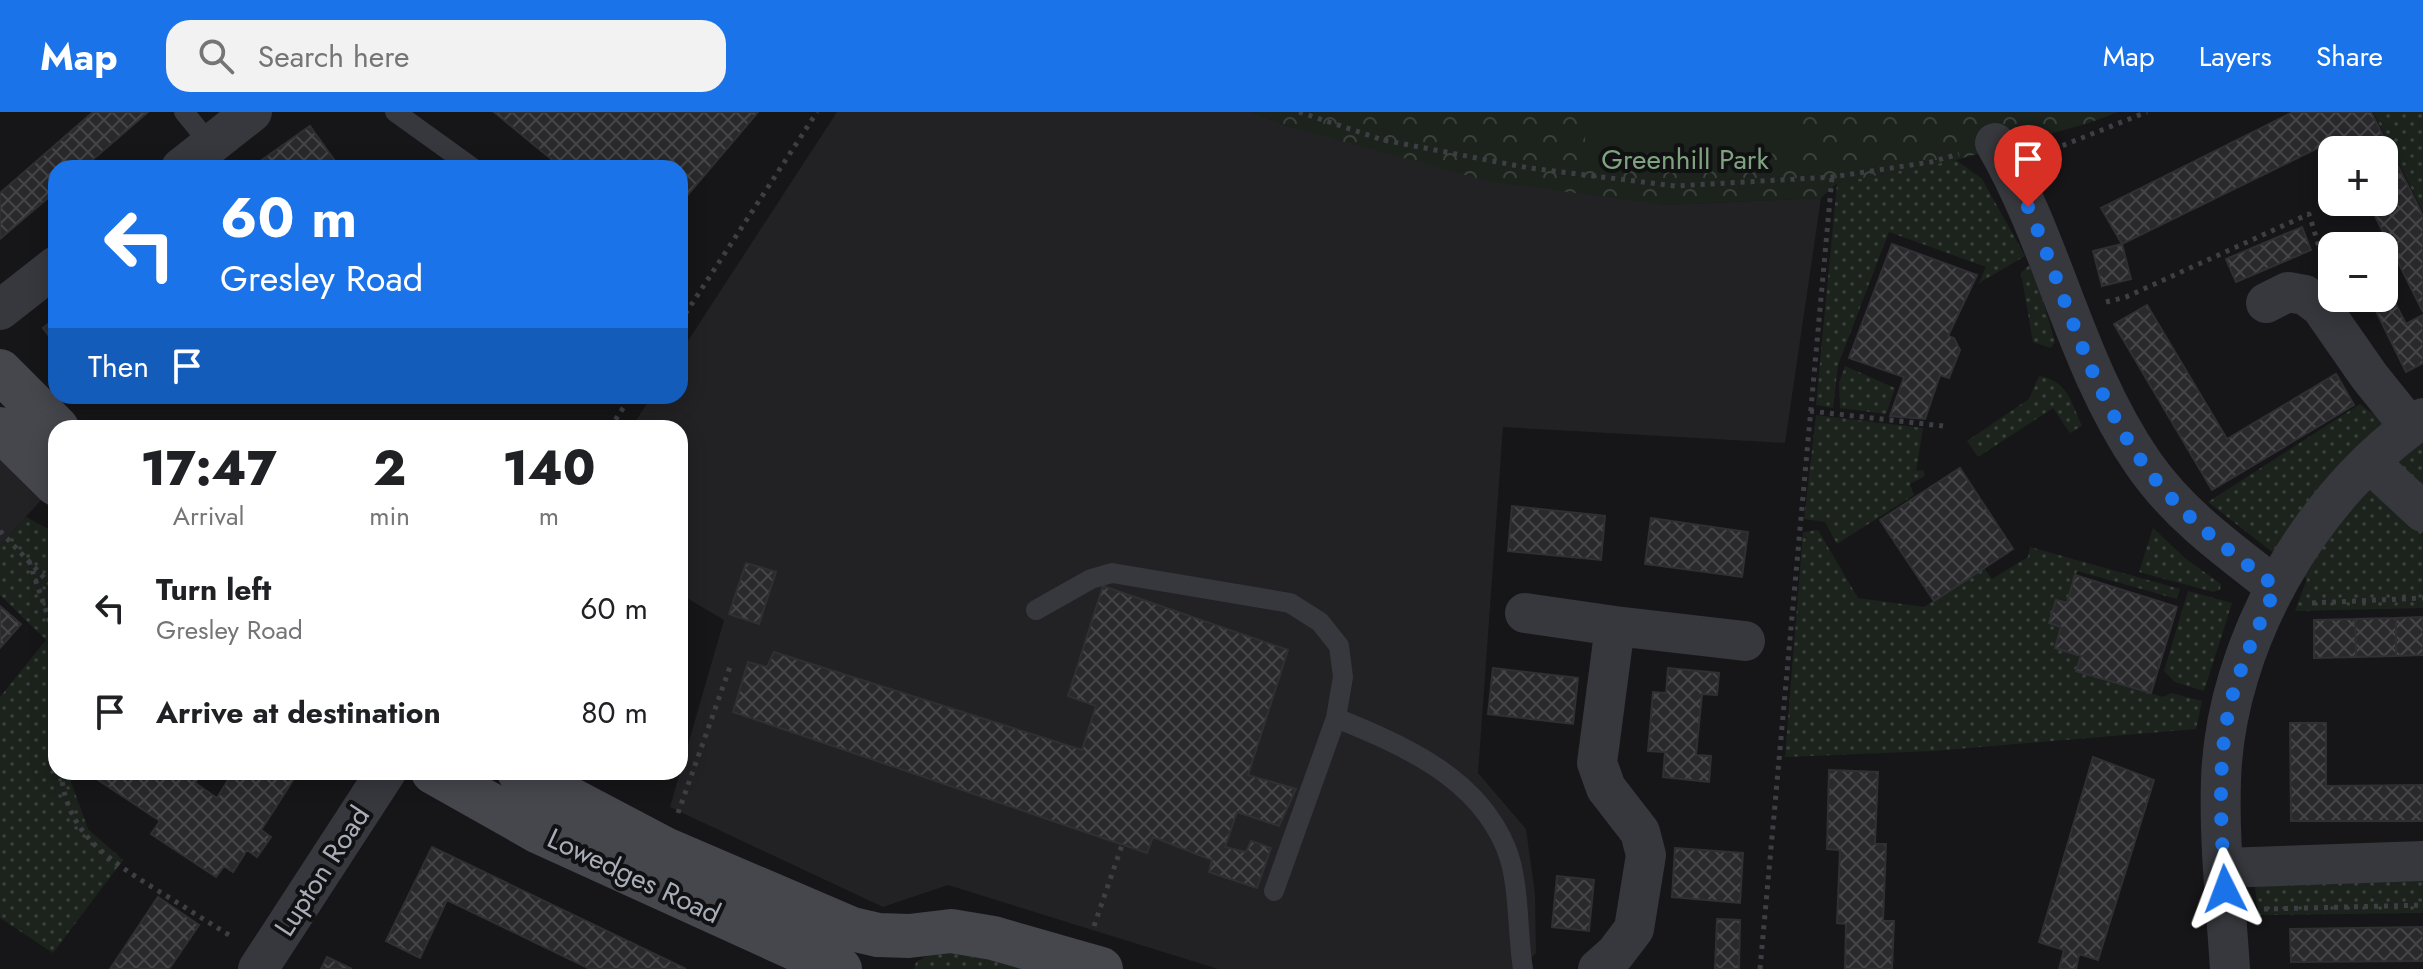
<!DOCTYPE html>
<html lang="en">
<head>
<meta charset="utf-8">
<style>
  :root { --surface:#fff; --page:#f2f2f2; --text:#202124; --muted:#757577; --accent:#1a73e8 }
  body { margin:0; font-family:Jost,sans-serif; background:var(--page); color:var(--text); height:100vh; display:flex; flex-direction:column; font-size:30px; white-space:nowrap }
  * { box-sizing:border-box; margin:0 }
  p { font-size:26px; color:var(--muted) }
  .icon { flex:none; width:44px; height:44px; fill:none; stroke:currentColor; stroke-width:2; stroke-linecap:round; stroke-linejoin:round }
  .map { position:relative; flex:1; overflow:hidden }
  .drawer { position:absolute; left:48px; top:308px; width:640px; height:360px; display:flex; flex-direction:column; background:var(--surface); border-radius:24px; box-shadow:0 4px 20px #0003 }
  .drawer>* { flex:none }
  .guide { position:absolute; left:48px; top:48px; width:640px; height:244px; border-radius:24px; box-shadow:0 4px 20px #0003; background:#1a73e8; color:#fff; overflow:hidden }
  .buttons { position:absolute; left:2318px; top:24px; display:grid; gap:16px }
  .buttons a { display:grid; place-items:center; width:80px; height:80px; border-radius:16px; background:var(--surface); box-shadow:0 4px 20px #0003; font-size:40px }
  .pin { position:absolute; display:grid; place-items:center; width:68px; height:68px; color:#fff; margin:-82px -34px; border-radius:50% 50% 50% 0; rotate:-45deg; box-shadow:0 0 8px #0007 }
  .pin .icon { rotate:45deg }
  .me { position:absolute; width:88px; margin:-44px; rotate:357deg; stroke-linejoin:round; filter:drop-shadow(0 0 6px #0008) }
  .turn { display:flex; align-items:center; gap:28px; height:168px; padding:0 40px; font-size:36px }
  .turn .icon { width:104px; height:104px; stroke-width:2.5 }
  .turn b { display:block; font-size:56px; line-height:68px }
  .then { display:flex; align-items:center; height:76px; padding:0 40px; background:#0003; gap:16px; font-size:30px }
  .eta { display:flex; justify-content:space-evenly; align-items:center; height:136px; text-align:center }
  .eta b { font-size:48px; font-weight:800; line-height:56px }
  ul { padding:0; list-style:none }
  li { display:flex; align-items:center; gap:24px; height:104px; padding:0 40px }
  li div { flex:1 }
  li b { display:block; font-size:30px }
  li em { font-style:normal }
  header { display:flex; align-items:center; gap:48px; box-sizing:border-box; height:112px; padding:0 40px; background:var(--accent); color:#fff }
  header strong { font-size:38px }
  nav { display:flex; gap:44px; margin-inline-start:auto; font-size:28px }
  .search { width:560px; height:72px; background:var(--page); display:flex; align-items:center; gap:20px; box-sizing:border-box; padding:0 28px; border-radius:24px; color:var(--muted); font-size:30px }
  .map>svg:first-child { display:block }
  .built { fill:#222225 }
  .grass { fill:url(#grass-dots) }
  .park { fill:url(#park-crowns) }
  .garden { fill:#1c231d }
  .building { fill:url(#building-cross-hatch); stroke:#303034; stroke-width:2 }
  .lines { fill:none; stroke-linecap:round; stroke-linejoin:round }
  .path { stroke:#3d3f44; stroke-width:5; stroke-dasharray:4 6; stroke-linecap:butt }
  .lane { stroke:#37383d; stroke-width:20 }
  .street { stroke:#37383d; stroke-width:40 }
  .secondary { stroke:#45474d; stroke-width:44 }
  .route { stroke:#1a73e8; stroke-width:14; stroke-dasharray:0 25.2 }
  .labels { text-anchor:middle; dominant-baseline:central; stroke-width:8; stroke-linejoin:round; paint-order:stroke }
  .park-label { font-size:28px; fill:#7fa381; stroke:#111113 }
  .street-label { font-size:28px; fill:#a8adb8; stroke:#111113 }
</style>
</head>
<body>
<header>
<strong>Map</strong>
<div class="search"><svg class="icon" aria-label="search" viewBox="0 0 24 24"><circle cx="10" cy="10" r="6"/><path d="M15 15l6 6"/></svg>Search here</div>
<nav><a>Map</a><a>Layers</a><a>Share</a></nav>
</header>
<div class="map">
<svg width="2423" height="857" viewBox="0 0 2423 857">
  <defs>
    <pattern id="grass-dots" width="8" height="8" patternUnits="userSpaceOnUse" patternTransform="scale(2)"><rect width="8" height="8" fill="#1c231d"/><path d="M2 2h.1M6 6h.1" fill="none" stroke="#3a403c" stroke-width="1.8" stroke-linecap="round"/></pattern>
    <pattern id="park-crowns" width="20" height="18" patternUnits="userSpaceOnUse" patternTransform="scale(2)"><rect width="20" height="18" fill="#1c231d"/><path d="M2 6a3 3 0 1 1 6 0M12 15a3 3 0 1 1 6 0" fill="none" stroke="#3a403c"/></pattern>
    <pattern id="building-cross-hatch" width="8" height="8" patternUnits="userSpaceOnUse" patternTransform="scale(2)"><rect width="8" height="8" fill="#29292c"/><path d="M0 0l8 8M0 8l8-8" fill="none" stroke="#454548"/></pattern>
  </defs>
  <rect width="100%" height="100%" fill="#161618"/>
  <path class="built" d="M837,0H1252L1290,15L1665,93L1821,86L1785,331L1503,315L1478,661L1526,717L1535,782L1536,841L1521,857H1218L948,773L883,795L670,695L724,508L680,482V316H631L652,284H680V241Z
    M0,317L56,372L0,433Z"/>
  <path class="grass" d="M2373,0H2423V100Z
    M1956,48L1982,67L2025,144L1979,171L1986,155L1889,120L1838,253L1833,296L1816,293L1837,71Z
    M2029,153L2042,185L2055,230L2051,236L2033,230L2021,161Z
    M1845,254L1895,276L1886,302L1840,296L1839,271Z
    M2039,264C2068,269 2071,290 2082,314L2070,321L2053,296L1978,345L1967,329L2029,287Z
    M2360,292L2415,334L2423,330V496L2295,499L2307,467L2208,390Z
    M1816,303L1923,316L1916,359L1923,358L1925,364L1910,372L1914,383L1837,432L1825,410L1804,407Z
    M26,405L56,421V660H72L71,670L88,717L123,748L53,841L0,806V585L46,528L0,483V433Z
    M2153,416L2186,447L2221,472L2220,478L2213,480L2139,460Z
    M1818,418L1858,486L1924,495L1984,456L1992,467L2028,445L2030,435L2180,477L2177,487L2077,459L2055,536L2081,544L2077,559L2163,585L2171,581L2202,589L2196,617L1934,639L1785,645L1803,420Z
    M2188,479L2232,491L2204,579L2175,570L2164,559Z
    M2423,764V801L2258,803L2255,774Z
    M937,839L1044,857H914L916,850Z"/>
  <path class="park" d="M1252,0H2118L2089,11L1956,48L1837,71L1821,86L1665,93L1491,70L1290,15Z"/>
  <path class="garden" d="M1586,0H1801L1800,40L1585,33Z"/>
  <path class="building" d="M93,0H148L83,56H56V79L0,127V81Z
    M494,0H758L680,92V56H562Z
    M2293,0H2371L2423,104V200L2368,90H2384V38H2342L2336,27L2122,132L2101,96Z
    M310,14L340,56H263L259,50Z
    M2302,115L2311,138L2236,170L2226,147Z
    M1892,132L1977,163L1948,224L1954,226L1960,238L1949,266L1940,263L1925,307L1890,304L1904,265L1849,246Z
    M2122,132L2131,167L2102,174L2093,139Z
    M2389,179L2406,212L2423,203V251L2406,260L2371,189L2384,186V182Z
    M2147,193L2227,327L2336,262L2354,293L2212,378L2114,212Z
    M56,206V233L43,216Z
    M1960,356L2013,437L1934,489L1880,408Z
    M1512,394L1605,404L1601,448L1508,439Z
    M1651,406L1748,420L1742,465L1645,452Z
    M746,451L776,460L759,512L729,502Z
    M2075,463L2177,495L2151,581L2076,559L2081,544L2055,536L2061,515L2049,511L2056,488L2067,491Z
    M1103,474L1288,538L1248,663L1296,677L1279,714L1237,700L1225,735L1246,740L1251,729L1271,736L1257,776L1209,760L1212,748L1153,725L1147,741L733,600L748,550L767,555L774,540L1082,638L1096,594L1068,584Z
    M0,494L21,512L0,536Z
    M2423,505V543L2396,544V506Z
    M2396,506V544L2356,545L2355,507Z
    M2355,507L2356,545L2314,546V508Z
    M1493,556L1578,566L1573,612L1488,602Z
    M1668,556L1719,561L1717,583L1702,582L1696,643L1711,644L1709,670L1663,665L1665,640L1648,639L1653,580L1666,581Z
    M2290,611H2326V674L2422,673V709H2291Z
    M2093,645L2154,668L2098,848L2079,842L2076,857H2059L2064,838L2039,830Z
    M1829,658L1878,660L1875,732H1886L1883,809H1894L1892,857H1845L1846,812L1837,811L1840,738L1827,737Z
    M86,660H202L195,671L217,686L233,660H294L297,662L261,718L271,725L257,745L247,738L233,760L224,754L216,765L151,722L160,709Z
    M432,735L686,857H590L447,788L420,846L386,829Z
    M1675,736L1743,741L1740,791L1672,785Z
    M1557,764L1594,768L1589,819L1552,815Z
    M158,785L199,813L169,857H110Z
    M1717,807L1740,808L1739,857H1715Z
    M2423,815V849L2291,850L2290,817Z
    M327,845L352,857H321Z"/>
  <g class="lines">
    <path class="path" d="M1299,0L1383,28L1529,56L1675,74L1832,65L1931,50L1959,42
      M2044,41L2147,0
      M2106,190L2126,185L2309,102L2324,151
      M680,210L817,0
      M1810,299L1943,314
      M610,316L631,284
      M0,419L56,478
      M29,449L56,528
      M2312,491L2423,486
      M61,660C66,723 111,749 160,780C185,795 209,811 234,826
      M678,701L730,555
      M2264,797L2423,793
      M1094,814L1122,733
      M1760,857L1832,65"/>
    <path class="lane" d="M184,0L211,33
      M395,0L473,56
      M1036,498L1091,467L1112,461L1290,491L1320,510L1339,534L1343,565L1336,606L1274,779
      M1336,606C1403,633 1477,665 1506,736C1520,769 1517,821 1523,857"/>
    <path class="street" d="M1995,31C2055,135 2075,252 2143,351C2178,402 2228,438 2276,475
      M181,56L252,0
      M2266,191L2288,180L2305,183L2321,195L2369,264L2410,315
      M0,198L56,154
      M2369,350L2423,400
      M1525,501L1615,514L1745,529
      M2224,756L2423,749
      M258,857L386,660
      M1598,857L1615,842L1634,817L1646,743L1640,720L1606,676L1597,651L1615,514
      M2230,857C2226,794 2219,730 2221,668C2225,532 2311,382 2423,306"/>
    <path class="secondary" d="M0,259L57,316
      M0,317L56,372
      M433,660L539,720L840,857
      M519,660L665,737L852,817L878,823L909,824L951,819L993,826L1101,857"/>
  </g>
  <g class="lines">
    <path class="route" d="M2028,95C2070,192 2094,299 2166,380C2198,417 2238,445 2276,475C2260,511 2243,547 2232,585C2216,644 2221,716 2225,777"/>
  </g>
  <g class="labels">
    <g class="park-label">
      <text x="1685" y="47">Greenhill Park</text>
    </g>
    <g class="street-label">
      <text transform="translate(322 759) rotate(-57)">Lupton Road</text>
      <text transform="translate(634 764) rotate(25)">Lowedges Road</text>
    </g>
  </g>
</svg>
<div class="buttons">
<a>+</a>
<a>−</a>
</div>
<div class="pin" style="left:2028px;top:95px;background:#d93025"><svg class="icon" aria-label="arrive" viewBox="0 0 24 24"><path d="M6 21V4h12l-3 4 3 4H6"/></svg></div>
<svg class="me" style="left:2225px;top:777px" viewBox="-20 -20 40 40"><path d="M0-17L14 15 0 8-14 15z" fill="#1a73e8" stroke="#fff" stroke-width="4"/></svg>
<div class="guide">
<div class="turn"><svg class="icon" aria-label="left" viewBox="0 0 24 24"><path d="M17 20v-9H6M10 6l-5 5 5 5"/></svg><div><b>60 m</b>Gresley Road</div></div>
<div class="then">Then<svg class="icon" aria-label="arrive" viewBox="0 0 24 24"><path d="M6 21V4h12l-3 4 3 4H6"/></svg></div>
</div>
<section class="drawer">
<div class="eta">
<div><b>17:47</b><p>Arrival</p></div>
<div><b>2</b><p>min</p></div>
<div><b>140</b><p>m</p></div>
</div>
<ul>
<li><svg class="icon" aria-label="left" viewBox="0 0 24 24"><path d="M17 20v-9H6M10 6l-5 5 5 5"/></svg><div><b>Turn left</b><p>Gresley Road</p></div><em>60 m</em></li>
<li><svg class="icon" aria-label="arrive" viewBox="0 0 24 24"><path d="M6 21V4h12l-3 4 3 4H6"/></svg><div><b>Arrive at destination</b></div><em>80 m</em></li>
</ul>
</section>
</div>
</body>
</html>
